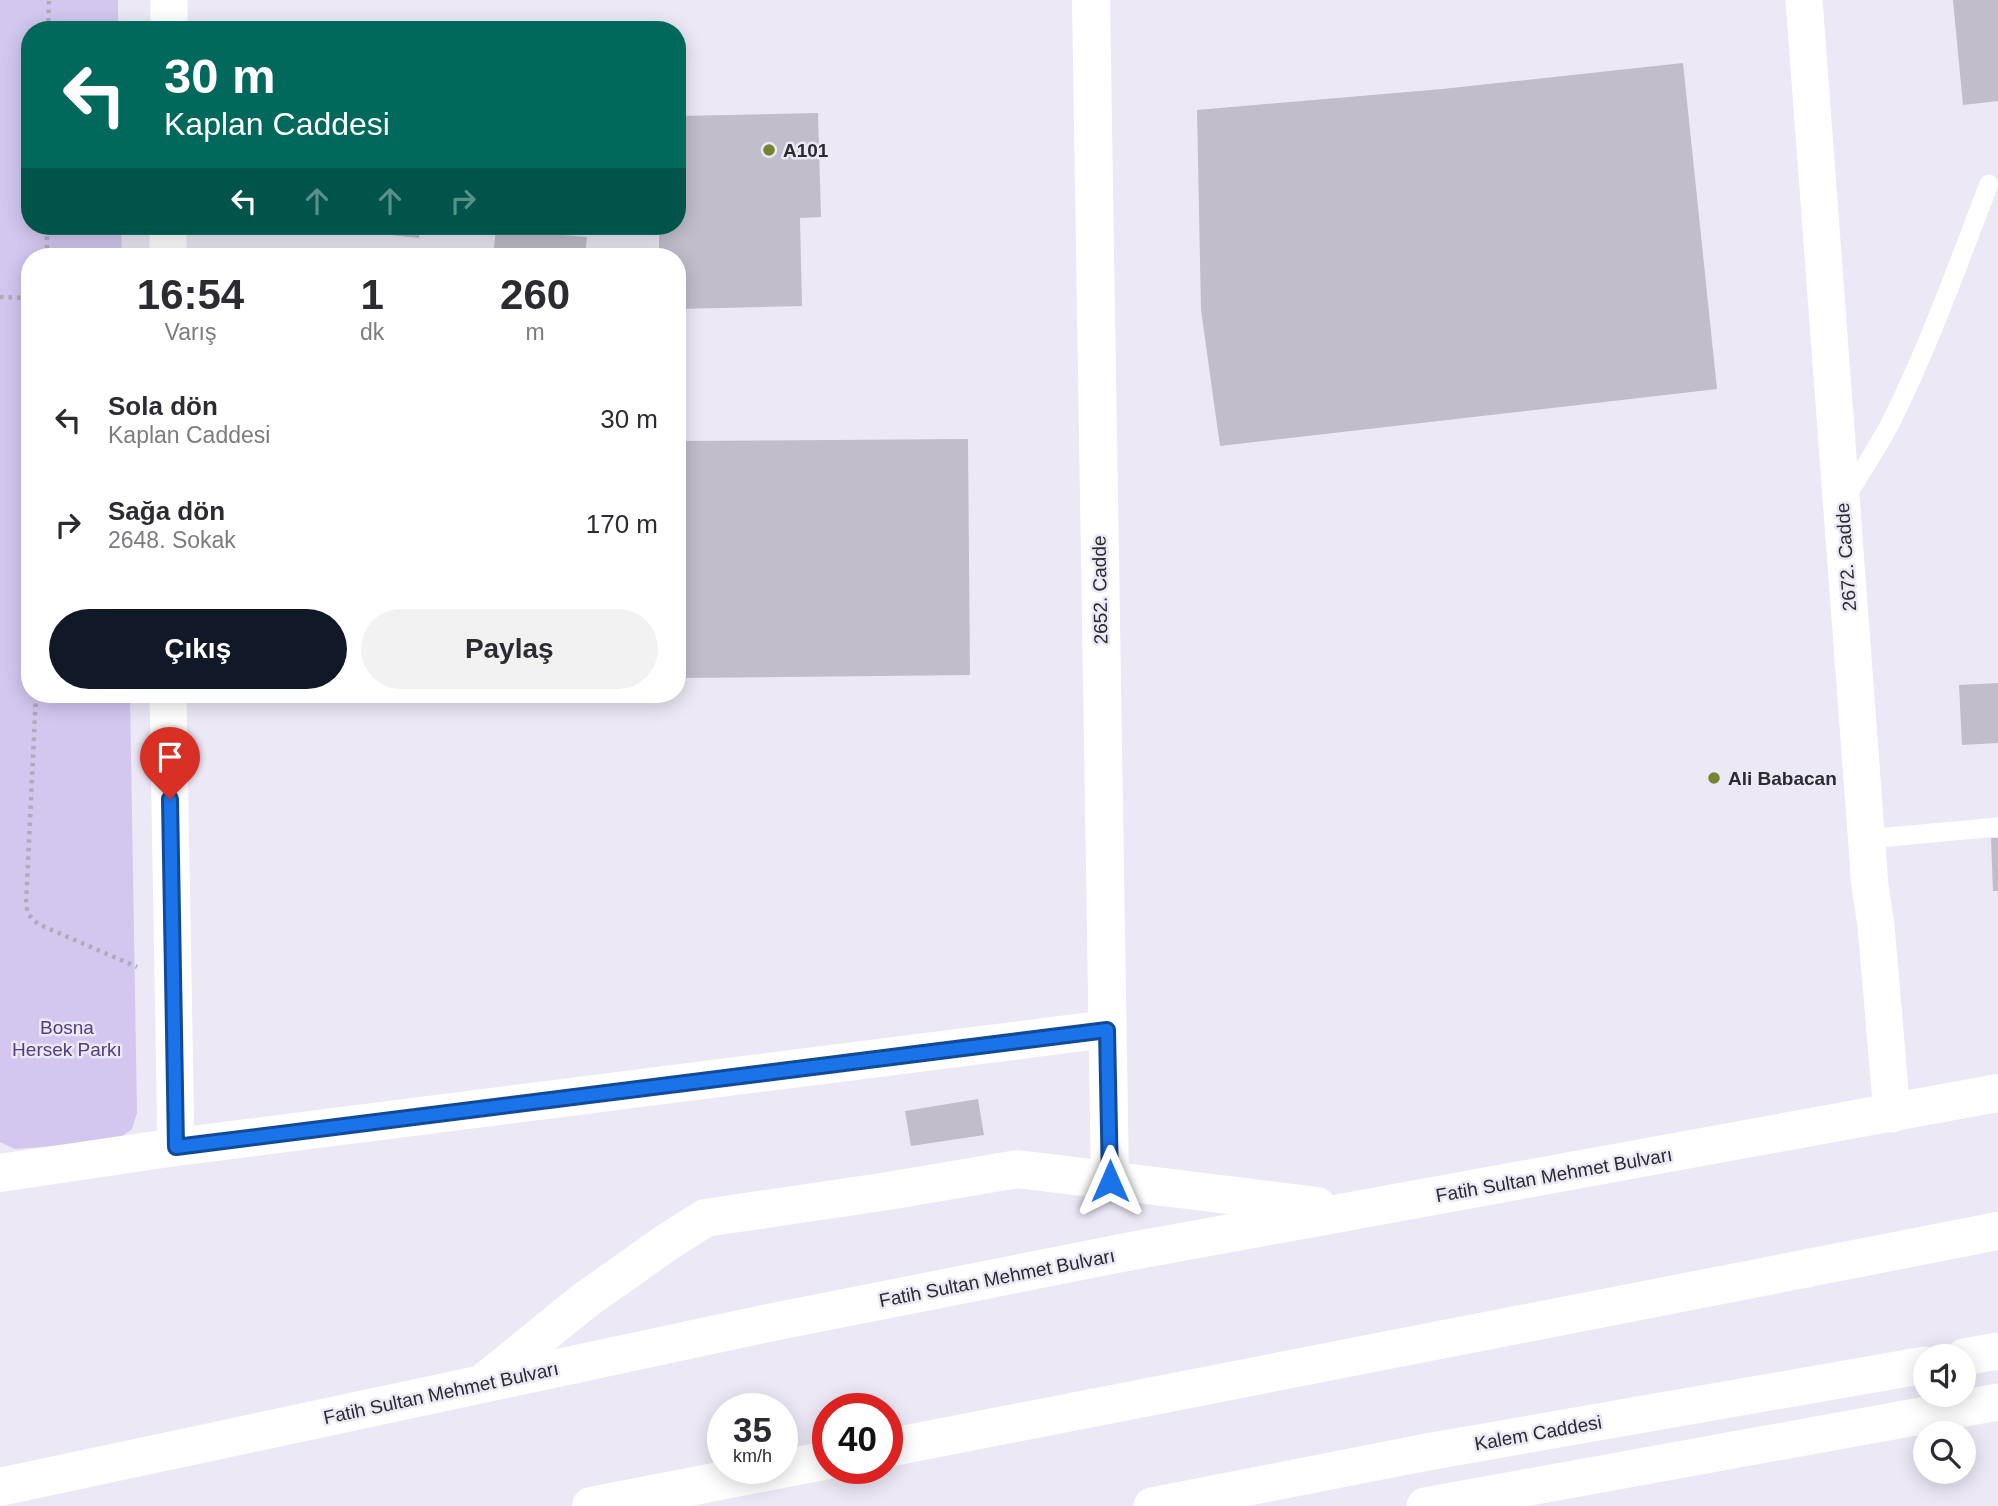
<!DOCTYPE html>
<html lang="tr">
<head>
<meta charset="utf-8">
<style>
  :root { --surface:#fff; --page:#f2f2f3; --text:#2b2b33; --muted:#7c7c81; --accent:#111827 }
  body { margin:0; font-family:Arial,sans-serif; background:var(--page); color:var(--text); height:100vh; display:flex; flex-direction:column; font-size:26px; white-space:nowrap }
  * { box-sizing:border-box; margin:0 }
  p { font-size:23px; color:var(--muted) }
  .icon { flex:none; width:38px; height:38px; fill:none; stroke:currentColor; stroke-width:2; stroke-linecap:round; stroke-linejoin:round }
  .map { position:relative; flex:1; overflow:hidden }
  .drawer { position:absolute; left:21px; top:248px; width:665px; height:455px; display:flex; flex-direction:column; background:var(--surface); border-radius:28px; box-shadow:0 4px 18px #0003 }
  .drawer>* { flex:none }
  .hud { position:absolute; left:21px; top:21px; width:665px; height:214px; border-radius:28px; box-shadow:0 4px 18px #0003; background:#00695c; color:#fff; overflow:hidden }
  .fabs { position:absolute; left:1913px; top:1344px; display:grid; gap:14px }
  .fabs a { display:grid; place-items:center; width:63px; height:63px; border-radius:50%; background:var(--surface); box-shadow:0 4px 18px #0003; font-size:35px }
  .speed { position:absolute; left:707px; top:1393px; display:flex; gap:14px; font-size:35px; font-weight:700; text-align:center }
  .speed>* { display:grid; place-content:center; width:91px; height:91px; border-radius:50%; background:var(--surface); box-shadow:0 4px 18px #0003; line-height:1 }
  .speed small { font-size:18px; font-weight:400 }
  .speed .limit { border:10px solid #d22; background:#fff; color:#111 }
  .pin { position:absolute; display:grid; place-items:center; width:60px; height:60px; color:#fff; margin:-72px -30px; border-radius:50% 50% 50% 0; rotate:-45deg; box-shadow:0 0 7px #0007 }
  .pin .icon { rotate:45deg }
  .me { position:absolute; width:77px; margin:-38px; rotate:0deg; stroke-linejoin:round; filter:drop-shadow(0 0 5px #0008) }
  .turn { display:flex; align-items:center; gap:24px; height:147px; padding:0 28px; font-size:32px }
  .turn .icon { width:91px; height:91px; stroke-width:2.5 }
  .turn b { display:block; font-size:49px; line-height:60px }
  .lanes { display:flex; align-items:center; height:66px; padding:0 28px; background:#0003; justify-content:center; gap:35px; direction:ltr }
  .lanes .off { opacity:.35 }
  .eta { display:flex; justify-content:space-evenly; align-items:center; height:119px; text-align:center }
  .eta b { font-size:42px; font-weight:700; line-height:49px }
  .cta { display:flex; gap:14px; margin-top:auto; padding:14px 28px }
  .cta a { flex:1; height:80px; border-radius:42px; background:var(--accent); color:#fff; font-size:28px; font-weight:700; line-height:80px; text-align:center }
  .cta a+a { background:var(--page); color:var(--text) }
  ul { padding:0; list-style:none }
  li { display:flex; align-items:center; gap:21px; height:105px; padding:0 28px }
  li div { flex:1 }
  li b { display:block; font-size:26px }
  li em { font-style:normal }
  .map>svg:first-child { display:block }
  .green { fill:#d3c7f0 }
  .building { fill:#c1bdca }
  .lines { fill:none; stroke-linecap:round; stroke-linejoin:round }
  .path { stroke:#afacb7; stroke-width:4.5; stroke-dasharray:3.5 5; stroke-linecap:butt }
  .service { stroke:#fff; stroke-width:19 }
  .minor { stroke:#fff; stroke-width:37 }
  .tertiary { stroke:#fff; stroke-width:38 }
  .trunk { stroke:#fff; stroke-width:38 }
  .route-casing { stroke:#114b97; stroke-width:18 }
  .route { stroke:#1a73e8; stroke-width:12 }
  .poi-dot { fill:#758433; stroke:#ece8f6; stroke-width:2.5 }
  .labels { text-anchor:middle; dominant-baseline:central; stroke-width:5; stroke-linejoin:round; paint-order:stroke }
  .poi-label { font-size:19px; font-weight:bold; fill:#2c2b30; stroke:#ece8f6; text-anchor:start }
  .street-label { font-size:19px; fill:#2c2b30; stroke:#ece8f6 }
  .park-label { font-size:19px; fill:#543e7b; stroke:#ece8f6 }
</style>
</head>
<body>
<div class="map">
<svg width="1998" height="1506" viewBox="0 0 1998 1506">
  <rect width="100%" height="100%" fill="#ece8f6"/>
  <path class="green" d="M0,0H118V30H30V226H121L122,257H30V695H130L137,1113L132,1129L116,1141L15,1149L0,1142Z"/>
  <path class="building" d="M1953,0H1998V101L1963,105Z
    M1683,63L1717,389L1220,446L1201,310L1197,110L1442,89Z
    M818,113L821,217L800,218L802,306L677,309V257H659V226H677V116Z
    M279,226H331L330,233L279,228Z
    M363,226H420L419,238L362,232Z
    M496,229L587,237L585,257H493Z
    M968,439L970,675L681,678L679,441Z
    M1998,683V743L1962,745L1959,685Z
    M1991,838H1998V891H1993Z
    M978,1099L984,1135L911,1146L905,1111Z"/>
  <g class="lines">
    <path class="path" d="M48,30L49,0
      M47,257V226
      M0,297L30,298
      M36,695L26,903L28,914L38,924L137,967"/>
    <path class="service" d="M1844,500C1860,474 1877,449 1891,422C1929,346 1958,264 1989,184
      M1867,839L1998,827"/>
    <path class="minor" d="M1804,0L1870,886L1876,925L1892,1114
      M169,30V0
      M168,257V226
      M168,695L176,1147
      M1964,1357L1998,1351
      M1152,1506L1427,1452L1925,1365
      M1425,1506L1998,1402"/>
    <path class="tertiary" d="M1091,0L1110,1180
      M0,1173L176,1147L1107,1029"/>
    <path class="trunk" d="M488,1379L584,1301L666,1243L705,1218L888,1191L1018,1169L1317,1206
      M887,1448L1998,1231
      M0,1487L773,1322L1132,1251L1998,1093
      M591,1506L828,1460"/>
  </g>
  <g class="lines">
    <defs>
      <path id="route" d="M170,799L176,1147L1107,1030L1110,1181"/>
    </defs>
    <use href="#route" class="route-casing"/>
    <use href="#route" class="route"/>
  </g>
  <g class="poi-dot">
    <circle cx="769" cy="150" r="7"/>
    <circle cx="1714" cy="778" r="7"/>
  </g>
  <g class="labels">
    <g class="poi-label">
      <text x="783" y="150">A101</text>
      <text x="1728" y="778">Ali Babacan</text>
    </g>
    <g class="street-label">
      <text transform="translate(1846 557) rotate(-94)">2672. Cadde</text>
      <text transform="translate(1100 590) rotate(-91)">2652. Cadde</text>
      <text transform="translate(1554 1175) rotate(-10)">Fatih Sultan Mehmet Bulvarı</text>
      <text transform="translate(997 1278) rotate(-11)">Fatih Sultan Mehmet Bulvarı</text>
      <text transform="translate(441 1393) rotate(-12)">Fatih Sultan Mehmet Bulvarı</text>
      <text transform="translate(1538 1433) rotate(-10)">Kalem Caddesi</text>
    </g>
    <g class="park-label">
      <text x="67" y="1027">Bosna<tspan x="67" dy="22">Hersek Parkı</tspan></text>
    </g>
  </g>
</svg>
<div class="fabs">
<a><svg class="icon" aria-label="sound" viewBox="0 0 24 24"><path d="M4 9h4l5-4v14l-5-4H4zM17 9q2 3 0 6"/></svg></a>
<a><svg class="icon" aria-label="search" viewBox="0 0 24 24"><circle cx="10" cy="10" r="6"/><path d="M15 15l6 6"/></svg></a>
</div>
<div class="speed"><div>35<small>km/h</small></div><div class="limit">40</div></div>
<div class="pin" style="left:170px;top:799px;background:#d93025"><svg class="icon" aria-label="arrive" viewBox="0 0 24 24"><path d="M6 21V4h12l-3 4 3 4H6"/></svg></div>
<svg class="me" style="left:1110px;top:1181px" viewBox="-20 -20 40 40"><path d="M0-17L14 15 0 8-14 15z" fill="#1a73e8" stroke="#fff" stroke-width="4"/></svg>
<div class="hud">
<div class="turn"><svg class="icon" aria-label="left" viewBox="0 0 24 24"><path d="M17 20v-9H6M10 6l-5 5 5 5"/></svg><div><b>30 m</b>Kaplan Caddesi</div></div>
<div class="lanes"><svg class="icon" aria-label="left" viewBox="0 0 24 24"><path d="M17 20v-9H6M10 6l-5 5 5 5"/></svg><svg class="icon off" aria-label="ahead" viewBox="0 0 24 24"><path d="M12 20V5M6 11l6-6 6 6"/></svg><svg class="icon off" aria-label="ahead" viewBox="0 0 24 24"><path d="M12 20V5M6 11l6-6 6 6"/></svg><svg class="icon off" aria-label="right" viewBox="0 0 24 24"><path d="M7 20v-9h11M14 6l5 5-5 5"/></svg></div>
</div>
<section class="drawer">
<div class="eta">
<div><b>16:54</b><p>Varış</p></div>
<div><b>1</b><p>dk</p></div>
<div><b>260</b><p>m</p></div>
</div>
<ul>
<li><svg class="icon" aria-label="left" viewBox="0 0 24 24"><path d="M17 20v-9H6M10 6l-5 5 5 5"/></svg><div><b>Sola dön</b><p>Kaplan Caddesi</p></div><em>30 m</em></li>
<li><svg class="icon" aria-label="right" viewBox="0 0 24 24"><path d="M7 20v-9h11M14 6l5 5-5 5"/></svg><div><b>Sağa dön</b><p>2648. Sokak</p></div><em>170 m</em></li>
</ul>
<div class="cta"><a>Çıkış</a><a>Paylaş</a></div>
</section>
</div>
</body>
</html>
